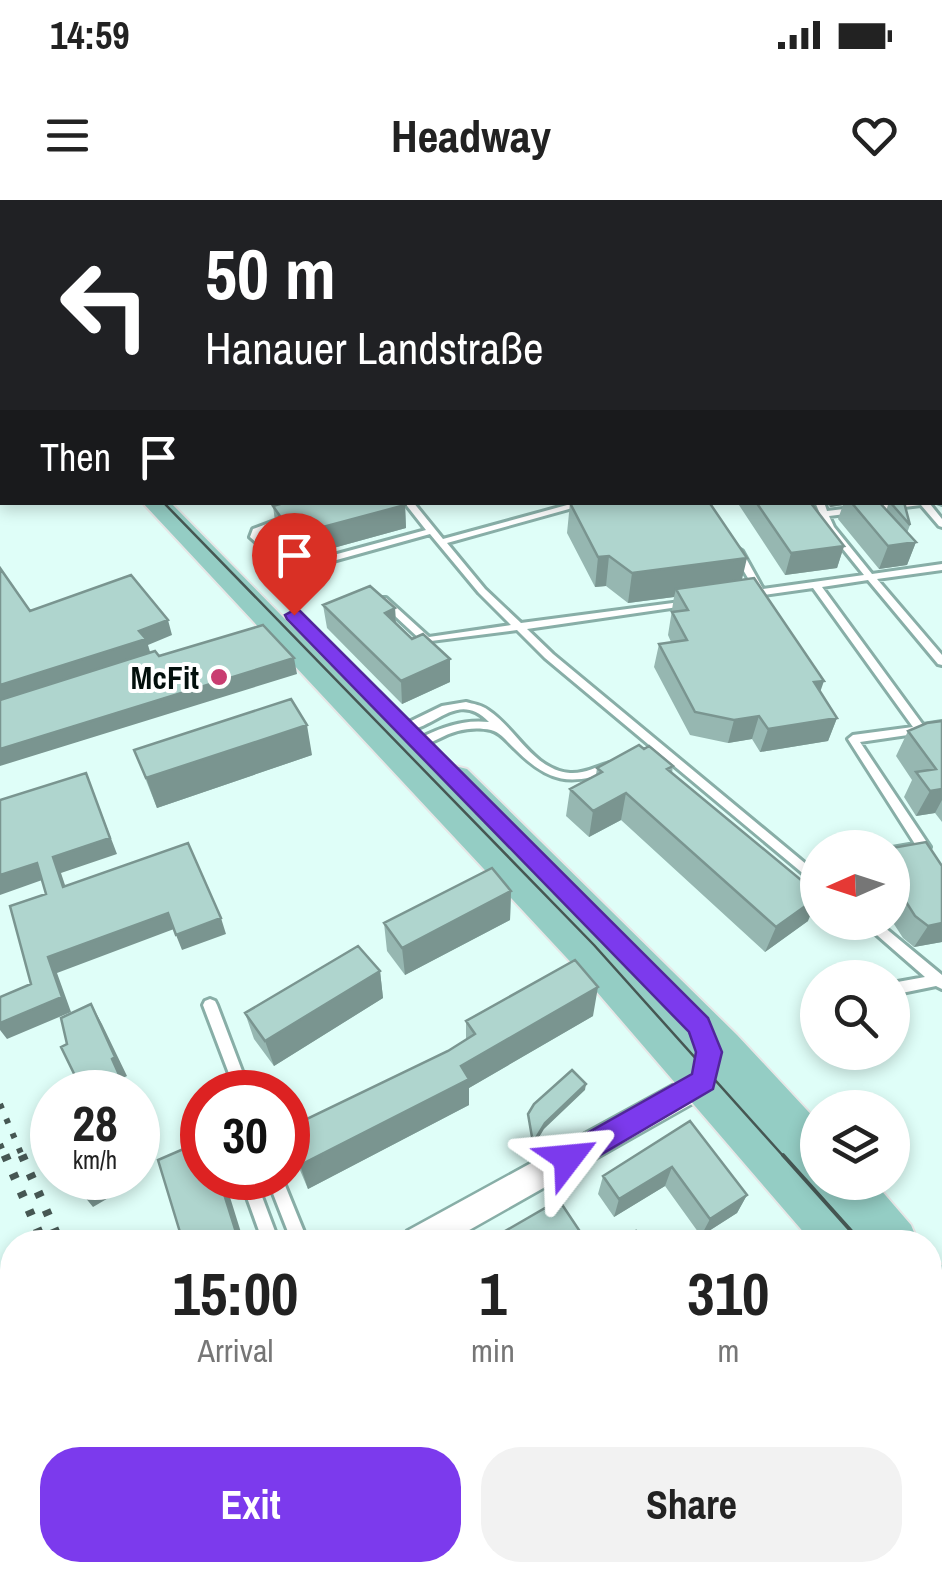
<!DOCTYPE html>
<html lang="en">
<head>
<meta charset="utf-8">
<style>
  :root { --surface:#fff; --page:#f2f2f2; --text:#222; --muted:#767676; --accent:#7c3aed }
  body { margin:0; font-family:"Archivo Narrow",sans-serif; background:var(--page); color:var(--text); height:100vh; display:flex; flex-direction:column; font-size:38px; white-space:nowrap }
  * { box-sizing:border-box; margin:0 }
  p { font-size:32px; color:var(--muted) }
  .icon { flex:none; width:55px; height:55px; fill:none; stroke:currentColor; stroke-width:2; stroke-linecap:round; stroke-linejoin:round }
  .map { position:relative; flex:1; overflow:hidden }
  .drawer { position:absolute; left:0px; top:1030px; width:942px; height:352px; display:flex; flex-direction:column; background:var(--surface); border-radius:40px 40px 0 0; box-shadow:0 5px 15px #0003 }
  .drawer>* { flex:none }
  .banner { position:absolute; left:0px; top:0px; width:942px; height:305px; box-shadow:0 5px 15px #0003; background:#202124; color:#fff; overflow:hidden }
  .needle { width:65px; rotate:267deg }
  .controls { position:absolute; left:800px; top:630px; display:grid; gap:20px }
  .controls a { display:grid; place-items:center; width:110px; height:110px; border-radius:50%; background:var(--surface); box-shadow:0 5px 15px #0003; font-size:50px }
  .speed { position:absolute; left:30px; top:870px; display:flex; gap:20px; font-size:50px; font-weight:700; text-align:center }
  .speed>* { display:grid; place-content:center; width:130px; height:130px; border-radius:50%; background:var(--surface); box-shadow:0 5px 15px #0003; line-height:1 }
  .speed small { font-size:25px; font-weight:400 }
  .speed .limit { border:15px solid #d22; background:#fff; color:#111 }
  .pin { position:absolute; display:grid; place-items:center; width:85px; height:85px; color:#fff; margin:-102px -42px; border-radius:50% 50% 50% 0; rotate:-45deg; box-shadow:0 0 10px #0007 }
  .pin .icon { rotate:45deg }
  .me { position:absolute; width:110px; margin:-55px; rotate:61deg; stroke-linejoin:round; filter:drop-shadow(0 0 8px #0008) }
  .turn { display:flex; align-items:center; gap:35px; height:210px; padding:0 40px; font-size:45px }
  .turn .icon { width:130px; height:130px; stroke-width:2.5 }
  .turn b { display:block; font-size:70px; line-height:85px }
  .then { display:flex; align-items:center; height:95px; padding:0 40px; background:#0003; gap:20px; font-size:38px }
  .eta { display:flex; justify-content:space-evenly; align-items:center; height:170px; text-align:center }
  .eta b { font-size:60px; font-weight:700; line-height:70px }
  .button { display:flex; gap:20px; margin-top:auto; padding:20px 40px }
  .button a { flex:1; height:115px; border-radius:40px; background:var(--accent); color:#fff; font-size:40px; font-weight:700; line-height:115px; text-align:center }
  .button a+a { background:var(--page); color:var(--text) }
  .status { display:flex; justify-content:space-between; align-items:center; height:70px; padding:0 50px; background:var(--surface); direction:ltr }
  .status svg { height:28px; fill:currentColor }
  header { display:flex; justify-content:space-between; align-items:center; height:130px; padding:0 40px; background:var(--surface); font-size:45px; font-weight:700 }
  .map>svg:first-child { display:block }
  .water { fill:#8edacd; stroke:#649d93; stroke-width:2.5 }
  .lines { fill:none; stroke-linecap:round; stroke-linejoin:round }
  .service-casing { stroke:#88aea7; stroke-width:6 }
  .minor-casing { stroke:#88aea7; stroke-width:5 }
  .tertiary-casing { stroke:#88aea7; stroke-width:5 }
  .primary-casing { stroke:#e6e7e7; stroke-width:4 }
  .service { fill:#fff; fill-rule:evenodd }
  .minor { fill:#fff; fill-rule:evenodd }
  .tertiary { fill:#fff; fill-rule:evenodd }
  .primary { fill:#94cdc4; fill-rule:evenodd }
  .tram-far1 { stroke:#465753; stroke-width:2.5 }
  .tram { stroke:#465753; stroke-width:4 }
  .rail-far1 { stroke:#465753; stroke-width:6; stroke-dasharray:5 11; stroke-linecap:butt }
  .rail { stroke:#465753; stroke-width:9; stroke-dasharray:6 14; stroke-linecap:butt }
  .wall { fill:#96b7b1 }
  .shaded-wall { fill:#7a9590 }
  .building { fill:#afd5ce; stroke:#7a9590; stroke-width:2.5 }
  .route { fill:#7c3aed; stroke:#51269a; stroke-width:2.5 }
  .poi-dot { fill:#c93d71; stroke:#fff; stroke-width:4 }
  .labels { text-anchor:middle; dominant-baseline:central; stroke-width:8; stroke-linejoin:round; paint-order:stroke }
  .poi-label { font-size:32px; font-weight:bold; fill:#030f0c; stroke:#fff; text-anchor:end }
</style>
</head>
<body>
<div class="status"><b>14:59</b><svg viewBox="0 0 49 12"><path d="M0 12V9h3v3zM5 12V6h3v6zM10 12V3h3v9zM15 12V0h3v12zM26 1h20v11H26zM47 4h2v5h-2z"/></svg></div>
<header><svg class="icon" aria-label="menu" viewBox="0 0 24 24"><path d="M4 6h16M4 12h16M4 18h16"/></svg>Headway<svg class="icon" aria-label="heart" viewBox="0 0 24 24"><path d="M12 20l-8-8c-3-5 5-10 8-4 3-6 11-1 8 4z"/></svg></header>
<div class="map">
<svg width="942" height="1382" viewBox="0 0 942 1382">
  <rect width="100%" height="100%" fill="#dffef8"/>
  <path class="water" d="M0,0H942V12L940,2H2V18Z"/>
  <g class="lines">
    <defs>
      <path id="service" d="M940,166H942V171H940Z
        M940,175H942V181H940Z
        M940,298H942V304L937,302H940Z
        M404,302H413L443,339L578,302H594L447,343L485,389L521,423L688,401L690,403L685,406L527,429L553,454L818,674V686L545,458L517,430L423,442L380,402V398H386L429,437L511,425L479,393L430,334L304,369L280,363L250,337L253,329L285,317H291V321L260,332V336L286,359L304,363L426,330Z
        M815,302H824L827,311L902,302H933L930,304L942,319V327L939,326L921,305L829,316L834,327L872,374L942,364V370L877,379L942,455V465L938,464L868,380L822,387L923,525L942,522V530L860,542L930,647L928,650L892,657V648L915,644L848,539L853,535L913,527L813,388L750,397L745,394L755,390L732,351L737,348L742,351L763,389L864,375L826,328Z
        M466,502C473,504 482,505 488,510C516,528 533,570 570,573C584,574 596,567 609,563L615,567L613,570C570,587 548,582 515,549C507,542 502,533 491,530C472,526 455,530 438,539C429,543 425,546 416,546L414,543L416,540C440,528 462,519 489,522C457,489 435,530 403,531L402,528L403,525L442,506Z
        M862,722H878L942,775V789L936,786L892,795V783L925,777Z
        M210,799L215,801L217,805L250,892H236L203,805L205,801Z
        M240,978H255L279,1042H263Z
        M267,978H282L308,1042H292Z
        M942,1358V1381L917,1382L920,1375L926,1370H930V1366Z"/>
      <path id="minor" d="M707,862L717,866L721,875L717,884L697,901L448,1042H402L407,1031L677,883Z
        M12,1257V1295L0,1300V1262Z"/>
      <path id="tertiary" d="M2,102V112L0,113V103Z"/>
      <path id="primary" d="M0,124H2V138H0Z
        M0,161L2,162V175H0Z
        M142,302H170L439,576L443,569L455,566L467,569L737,835L818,922V982H874L911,1025L918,1042H812L578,770Z
        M930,1060L942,1065V1124L930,1119Z
        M930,1125L942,1130V1192L930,1187Z"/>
    </defs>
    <use href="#service" class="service-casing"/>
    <use href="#minor" class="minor-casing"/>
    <use href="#tertiary" class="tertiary-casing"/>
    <use href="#primary" class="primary-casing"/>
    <use href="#service" class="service"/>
    <use href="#minor" class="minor"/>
    <use href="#tertiary" class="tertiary"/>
    <use href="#primary" class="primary"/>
    <path class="tram-far1" d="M163,302L594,745L785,958"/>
    <path class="tram" d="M783,955L861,1042
      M930,1125L942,1139"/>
    <path class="rail-far1" d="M0,904L23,958
      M0,944L6,958"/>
    <path class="rail" d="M5,955L43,1042
      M22,955L60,1042
      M176,1370L180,1382
      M195,1370L200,1382"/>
  </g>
  <path class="wall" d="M940,17H942V110L940,109Z
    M278,302H403L405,305L406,328L297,358L276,329L273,306L279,305Z
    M737,302H810L844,346L837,368L785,375Z
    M826,302H879L886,311L889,302L910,325L907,333L916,342L907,365L879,369L838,319L843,305L830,307Z
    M570,303L742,380L837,518L828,541L760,552L752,539L728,543L690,535L654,467L659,444L671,442L668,435L674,397L628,403L606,386L595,387L567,333Z
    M323,405L395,408L396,423L412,439L450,459V482L402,504L327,428Z
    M942,521V622L935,613L916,616L904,597L912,580L896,556L908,531Z
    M644,549L673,566L672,573L808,721L765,752L621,620L589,637L566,616L570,589L596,575L597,568Z
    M134,550L312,555L157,608Z
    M892,648L942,742L914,747L903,738L892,721Z
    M511,691L510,720L405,775L387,751L384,723Z
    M380,771L383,798L274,866L254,839L245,813Z
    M593,816L469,888V905L308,989L288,942V928L448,851L466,839V821Z
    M690,921L747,995L737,1013L701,1036L665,986L614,1017L598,994L603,976Z"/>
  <path class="shaded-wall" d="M0,217H2V243H0Z
    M2,284V301L0,302V285Z
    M831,302H844L843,305L830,307Z
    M405,305L406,328L297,358L293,335Z
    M916,342L907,365L879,369L888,346Z
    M844,346L837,368L785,375L791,353Z
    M609,356L606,386L595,387L598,357Z
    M747,358L740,388L676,389L674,397L628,403L632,373Z
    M395,408L396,431L385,413Z
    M168,420L172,435L148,445L151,455L0,503V485Z
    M294,458L297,474L0,566V549Z
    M450,459V482L402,504L401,481Z
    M824,481L816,504L814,482Z
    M759,516L752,539L728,543L734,520Z
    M837,518L828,541L760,552L768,529Z
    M307,525L312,555L157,608L146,578Z
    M86,573L117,654L61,673L71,703L63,687L53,657Z
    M942,589V600L935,613L916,616L930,591Z
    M626,593L621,620L589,637L593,611Z
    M37,663L45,679L0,695V675Z
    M511,691L510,720L405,775L402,748Z
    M818,697L808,721L765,752L776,727Z
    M168,713L174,729L57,773L71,812L7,839L0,830V823L62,797L48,757Z
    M221,718L226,734L182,750L176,735Z
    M942,723V742L914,747L928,726Z
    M380,771L383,798L274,866L265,841Z
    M598,787L593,816L469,888V905L308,989L300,965L461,866Z
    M91,804L102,824L127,876L123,878L130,892H115L112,859Z
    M586,884L585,890L544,929L532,949L533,943L545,923Z
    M672,967L665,986L614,1017L619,999Z
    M116,978H131L134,983L93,1007L84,996Z
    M219,978H224L244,1042H239Z
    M747,995L737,1013L701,1036L710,1019Z
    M113,1370H130L134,1382H118Z
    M265,1370H280L269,1378L260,1374Z"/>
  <path class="building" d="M940,17H942V87L940,85Z
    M0,168L2,169V217H0Z
    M942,208V225L940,226V209Z
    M0,257L2,260V284L0,285Z
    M287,302H403L405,305L293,335L273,306Z
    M576,302H709L747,358L632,373L609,356L598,357L570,303Z
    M756,302H810L844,346L791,353Z
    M851,302H879L916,342L888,346Z
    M890,302H904L910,325Z
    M0,368L30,411L131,375L168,420L139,431L146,439L0,485Z
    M754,378L824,481L814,482L837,518L768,529L759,516L734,520L695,512L659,444L687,440L672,412L688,410L676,389Z
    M370,386L395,408L385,413L412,439L423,434L450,459L401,481L323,405Z
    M263,425L294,458L0,549V500L155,451L159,456Z
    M291,499L307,525L146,578L134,550Z
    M942,521V589L930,591L916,572L936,569L908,531L927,523Z
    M639,545L644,549L649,546L673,566L667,569L818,694V697L776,727L626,593L593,611L570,589L602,572L597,568Z
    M86,573L110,638L53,657L63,687L188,643L221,718L176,735L168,713L48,757L62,797L0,823V797L31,784L10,706L46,694L37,663L0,675V600Z
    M926,642L942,666V723L928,726L915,716L892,680V648Z
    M492,668L511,691L402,748L384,723Z
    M358,746L380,771L265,841L245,813Z
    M575,760L598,787L461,866L469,879L300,965L288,939V928L448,851L475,834L466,821Z
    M91,804L115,857L112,859L125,888L115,892H83L61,847L67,844L61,818Z
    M572,870L586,884L545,923L533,943L528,914L534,904Z
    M690,921L747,995L710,1019L672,967L619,999L603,976Z
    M202,941V978H219L239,1042H183L158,960Z
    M76,978H116L84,996Z
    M559,1000L585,1039L579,1042H486Z
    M636,1031L644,1042H618Z
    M12,1302V1370H113L118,1382H0V1309Z
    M930,1302L942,1318V1351L930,1361Z
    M682,1370H919L904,1382H666Z"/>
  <path class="route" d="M294,410L300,411L708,818L722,852L713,889L578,968L568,971L559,968L554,958L559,949L692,874L696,852L689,832L287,419L285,415Z"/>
  <circle class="poi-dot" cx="219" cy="477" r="10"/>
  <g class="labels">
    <g class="poi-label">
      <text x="199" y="477">McFit</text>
    </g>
  </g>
</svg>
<div class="controls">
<a><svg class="needle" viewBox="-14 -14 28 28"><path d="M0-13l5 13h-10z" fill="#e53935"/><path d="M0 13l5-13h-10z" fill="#767676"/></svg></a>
<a><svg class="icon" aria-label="search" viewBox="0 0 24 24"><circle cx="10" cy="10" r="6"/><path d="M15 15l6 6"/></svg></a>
<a><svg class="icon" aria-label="layers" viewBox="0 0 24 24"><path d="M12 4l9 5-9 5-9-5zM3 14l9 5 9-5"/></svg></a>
</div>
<div class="speed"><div>28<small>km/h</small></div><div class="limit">30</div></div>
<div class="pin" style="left:294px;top:415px;background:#d93025"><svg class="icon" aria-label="arrive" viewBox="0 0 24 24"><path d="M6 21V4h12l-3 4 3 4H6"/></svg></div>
<svg class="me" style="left:568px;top:958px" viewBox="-20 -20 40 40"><path d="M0-17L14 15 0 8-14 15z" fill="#7c3aed" stroke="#fff" stroke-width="4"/></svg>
<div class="banner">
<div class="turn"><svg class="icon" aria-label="left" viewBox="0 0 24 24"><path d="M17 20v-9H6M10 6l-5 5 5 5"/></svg><div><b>50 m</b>Hanauer Landstraße</div></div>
<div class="then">Then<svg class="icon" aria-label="arrive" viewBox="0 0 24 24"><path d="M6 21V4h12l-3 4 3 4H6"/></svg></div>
</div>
<section class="drawer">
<div class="eta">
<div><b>15:00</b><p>Arrival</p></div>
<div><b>1</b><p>min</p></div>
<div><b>310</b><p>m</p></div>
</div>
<div class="button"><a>Exit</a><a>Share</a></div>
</section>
</div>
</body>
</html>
